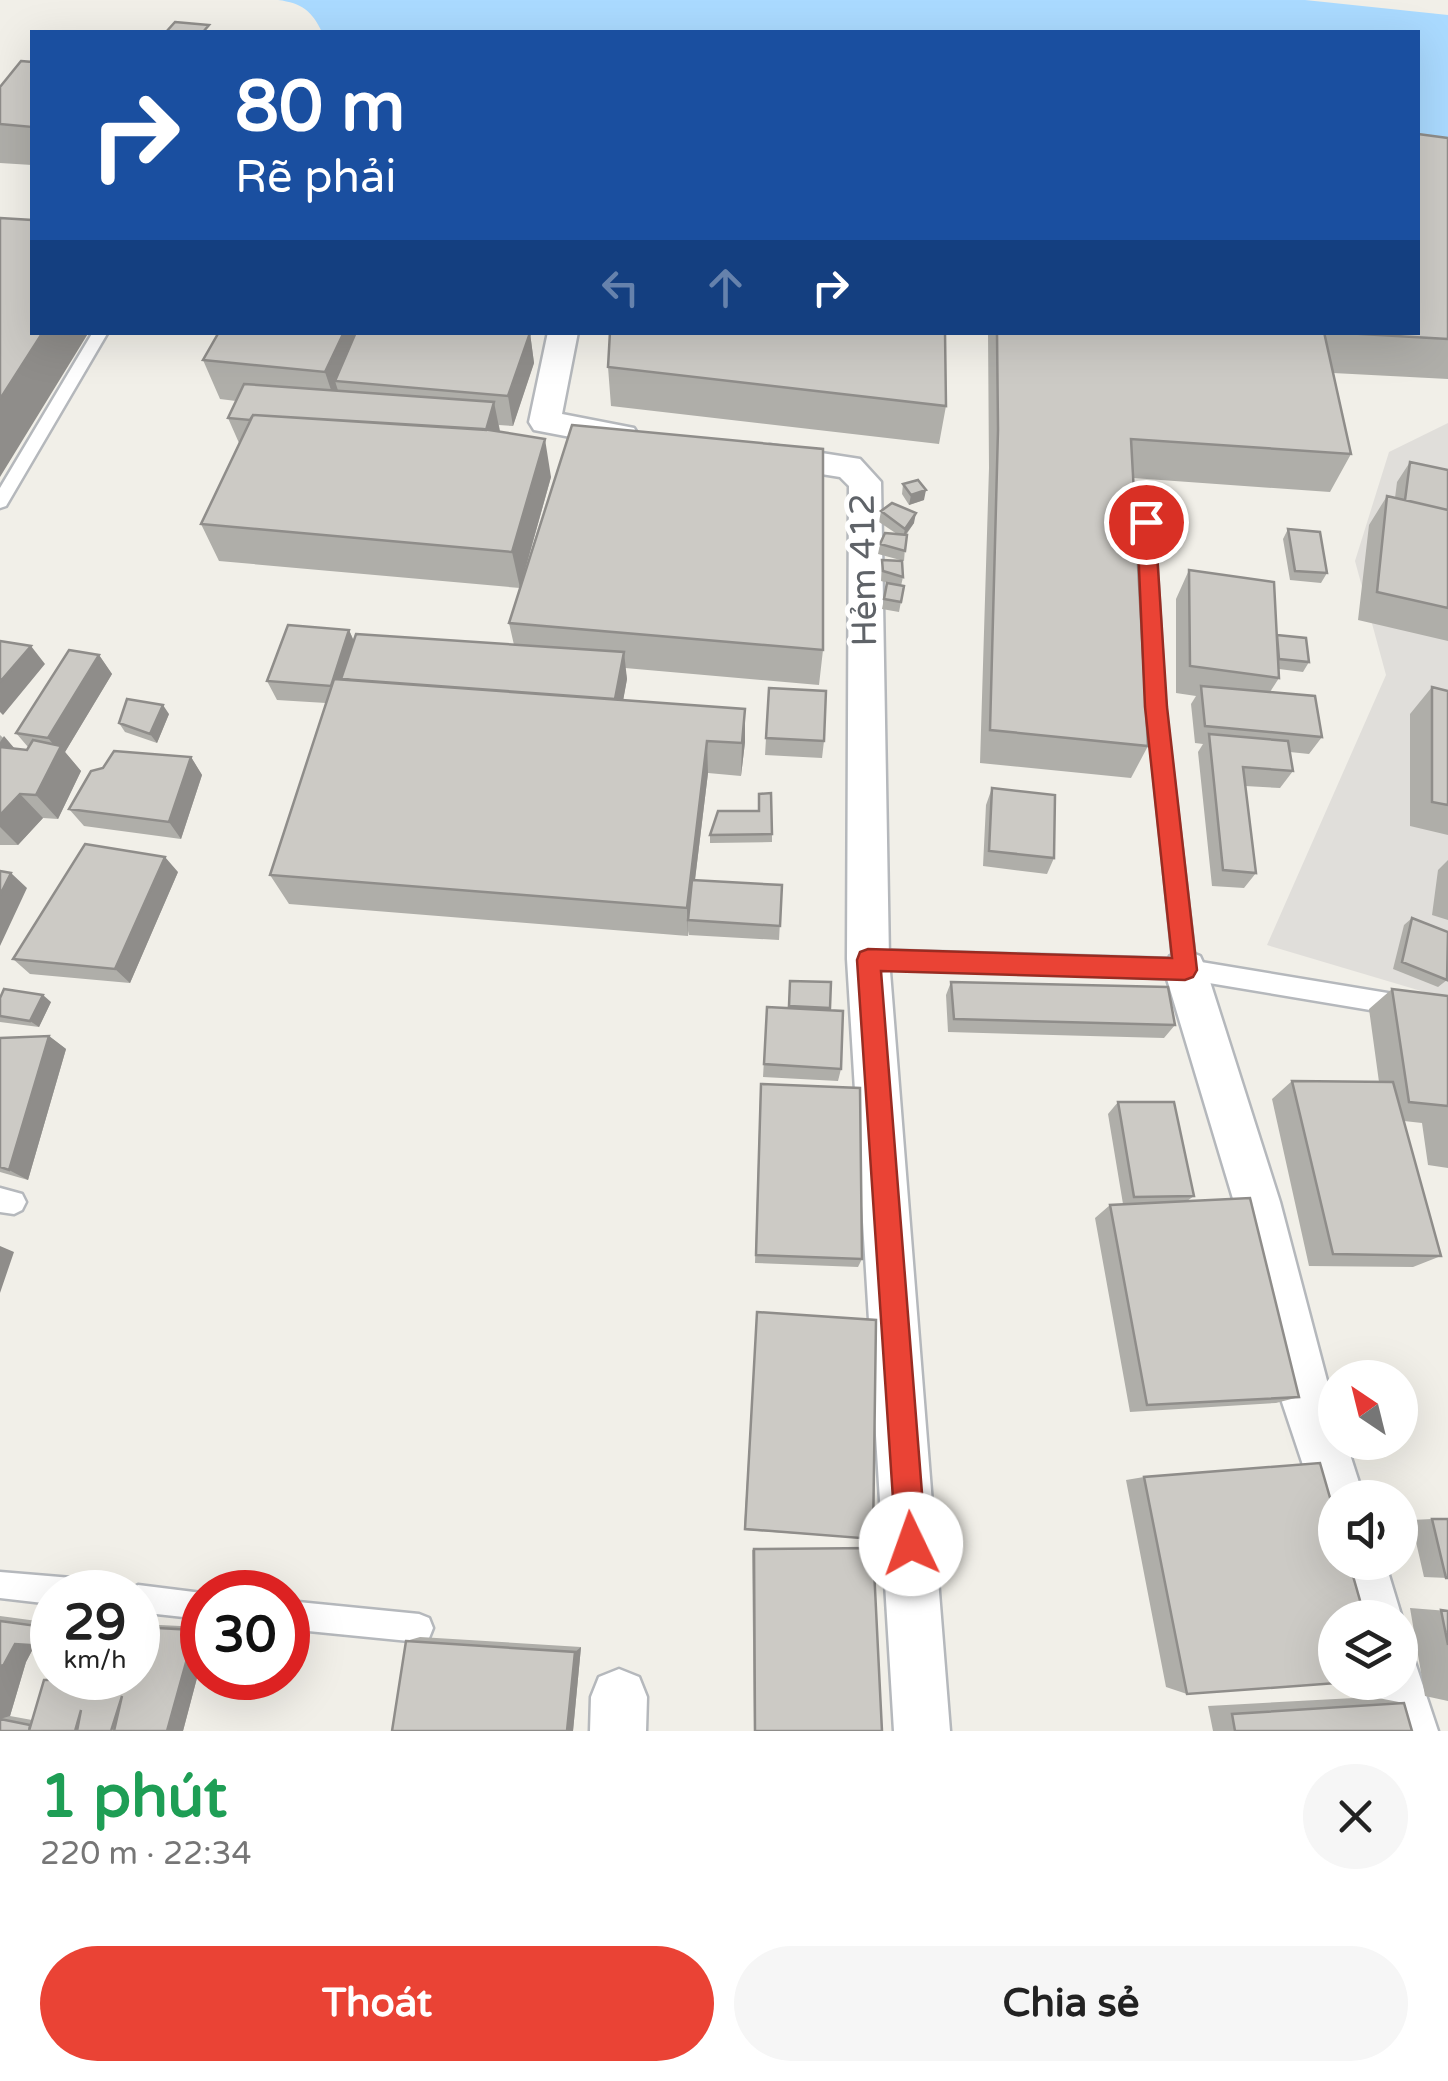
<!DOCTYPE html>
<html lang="vi">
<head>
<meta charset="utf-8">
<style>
  :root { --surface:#fff; --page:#f6f6f6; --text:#222; --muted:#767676; --accent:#ea4335 }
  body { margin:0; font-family:"Varela Round",sans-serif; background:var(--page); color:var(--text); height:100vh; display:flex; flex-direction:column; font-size:38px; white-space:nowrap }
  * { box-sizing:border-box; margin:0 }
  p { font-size:32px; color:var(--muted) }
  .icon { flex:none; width:55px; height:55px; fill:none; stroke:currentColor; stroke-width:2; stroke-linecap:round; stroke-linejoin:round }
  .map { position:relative; height:1731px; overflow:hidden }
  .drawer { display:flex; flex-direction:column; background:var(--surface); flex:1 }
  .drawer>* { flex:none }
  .banner { position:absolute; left:30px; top:30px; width:1390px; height:305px; border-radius:0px; box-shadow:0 10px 40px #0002; background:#1a4fa0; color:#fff; overflow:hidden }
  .needle { width:65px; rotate:325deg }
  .controls { position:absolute; left:1318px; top:1360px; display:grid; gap:20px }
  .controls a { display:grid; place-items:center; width:100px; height:100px; border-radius:50%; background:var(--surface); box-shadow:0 10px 40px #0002; font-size:50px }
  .speed { position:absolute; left:30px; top:1570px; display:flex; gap:20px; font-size:50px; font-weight:700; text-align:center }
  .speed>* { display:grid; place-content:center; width:130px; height:130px; border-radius:50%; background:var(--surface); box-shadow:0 10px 40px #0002; line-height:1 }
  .speed small { font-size:25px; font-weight:400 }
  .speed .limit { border:15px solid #d22; background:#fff; color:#111 }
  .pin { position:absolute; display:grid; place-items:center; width:85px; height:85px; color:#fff; margin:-42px; border:5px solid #fff; border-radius:50%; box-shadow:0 2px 10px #0007 }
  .me { position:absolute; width:110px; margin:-55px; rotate:357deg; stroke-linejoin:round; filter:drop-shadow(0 0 8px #0008) }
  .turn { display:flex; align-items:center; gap:35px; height:210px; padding:0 40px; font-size:45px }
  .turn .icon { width:130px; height:130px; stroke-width:2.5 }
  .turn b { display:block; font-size:70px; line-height:85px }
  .lanes { display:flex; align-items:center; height:95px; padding:0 40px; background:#0003; justify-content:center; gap:50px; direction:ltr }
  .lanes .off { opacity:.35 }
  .round { display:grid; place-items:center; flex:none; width:105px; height:105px; border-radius:52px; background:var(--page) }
  .head { display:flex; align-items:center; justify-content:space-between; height:170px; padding:0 40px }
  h1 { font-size:60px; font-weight:700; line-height:75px; color:#1e9e55 }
  .primary-button { display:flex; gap:20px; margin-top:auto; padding:20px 40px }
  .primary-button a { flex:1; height:115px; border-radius:60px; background:var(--accent); color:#fff; font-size:40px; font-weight:700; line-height:115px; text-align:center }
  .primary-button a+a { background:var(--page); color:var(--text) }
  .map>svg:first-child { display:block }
  .industrial { fill:#e0deda }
  .water { fill:#aadaff }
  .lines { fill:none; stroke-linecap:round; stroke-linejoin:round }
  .service-casing { stroke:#b5b8bc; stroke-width:5 }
  .minor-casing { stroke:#b5b8bc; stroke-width:5 }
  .service { fill:#fff; fill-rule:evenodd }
  .minor { fill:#fff; fill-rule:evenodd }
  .wall { fill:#afaea9 }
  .shaded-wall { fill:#8f8d8a }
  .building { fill:#cccac5; stroke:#8f8d8a; stroke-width:2.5 }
  .route { fill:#ea4335; stroke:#982c22; stroke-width:2.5 }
  .labels { text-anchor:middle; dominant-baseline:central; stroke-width:10; stroke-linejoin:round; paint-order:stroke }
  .street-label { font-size:35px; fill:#5f6368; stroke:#fff }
</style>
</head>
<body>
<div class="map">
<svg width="1448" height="1731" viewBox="0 0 1448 1731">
  <rect width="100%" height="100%" fill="#f1efe8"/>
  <path class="industrial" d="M1448,423V999L1267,945L1386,675L1355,561L1389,452Z"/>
  <path class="water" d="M278,0H1305L1448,15V170L1418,168V32H322C312,11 302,3 278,0Z"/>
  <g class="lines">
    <defs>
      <path id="service" d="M93,332H108L6,506L0,508V488Z
        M1146,515L1154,521L1165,707L1195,961L1448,1003V1023L1185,979L861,966L858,959L861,952L868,950L1173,959L1147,707L1138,521Z
        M0,1188L22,1194L26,1202L22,1210L14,1214L0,1212Z
        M0,1572L72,1578L82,1582L86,1592H52V1604L0,1598Z
        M138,1585L202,1593V1619L138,1612V1592H127Z
        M288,1601L419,1614L429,1618L433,1628L429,1638L419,1642L288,1629Z"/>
      <path id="minor" d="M548,332H578L562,414L634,428L639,436L634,444L623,447L534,430L529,422Z
        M770,445L860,459L881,482L889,959L950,1731H894L847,959L849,486L840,477L759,464L754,456L759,448Z
        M1185,950L1200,956L1206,969L1280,1202L1335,1411V1442H1346L1364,1498H1335V1523L1320,1516L1279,1393L1234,1202L1164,969L1170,956Z
        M1335,1553V1562H1385L1402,1618L1400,1623V1618H1348L1331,1562Z
        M1400,1656L1415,1662L1438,1731H1382L1367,1682H1400Z
        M619,1669L639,1677L647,1697L646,1731H590L591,1697L599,1677Z"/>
    </defs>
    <use href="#service" class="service-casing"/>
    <use href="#minor" class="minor-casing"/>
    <use href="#service" class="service"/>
    <use href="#minor" class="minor"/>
  </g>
  <path class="wall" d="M32,62V165L0,163V87Z
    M1448,138V379L1333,373L1351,454L1330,492L1133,478L1148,746L1131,778L980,763L989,468L988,332H1418Z
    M530,333L534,363L513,426L499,425L500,432L551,477L520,588L219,561L201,524L239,443L228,418L236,401L220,399L203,360Z
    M608,367L946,406L939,444L611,406Z
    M1410,462L1448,470V641L1358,620L1369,525L1387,496L1395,498L1397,482Z
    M903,484L924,500L909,505L902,494Z
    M881,511L914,523L906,535L904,561L878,554L880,544L897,534L879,522Z
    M1288,529L1327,573L1321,583L1290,580L1283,539Z
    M882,560L903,577L901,586H904L899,612L882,609L887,583L895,585L881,581Z
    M1189,570L1277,635L1309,662L1303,672L1279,669V678L1270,692L1322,737L1309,754L1290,752L1293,771L1280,788L1245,786L1256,873L1244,888L1212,886L1198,752L1203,744L1195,743L1191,704L1196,696L1176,693V599Z
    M509,623L823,650L819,685L625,668L627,679L623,700L745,742L741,776L708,773L695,880L782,885L779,940L689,935V931L688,936L289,904L270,875L326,703L277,700L267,681L349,630L354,641L514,645Z
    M99,655L112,674L65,752L81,771L58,819L43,818L18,845H0V735L15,749L27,750L28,747L16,733Z
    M1432,687L1448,691V835L1410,826V714Z
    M769,688L824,741L822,758L765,755Z
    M169,714L157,743L125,732L119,723Z
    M191,757L202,775L181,839L84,826L69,809Z
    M992,788L1054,858L1047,874L983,866L986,805Z
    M759,811L772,834V842L710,843V835Z
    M1448,860V920L1432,915L1438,870Z
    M178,872L130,983L30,974L13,959Z
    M1412,918L1447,980L1438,987L1393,969L1404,925Z
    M790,981L831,982L830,1011L841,1069L838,1081L763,1077L767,1007L788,1008Z
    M951,982L1175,1025L1164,1038L948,1032L946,995Z
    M1392,989L1448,996V1168L1428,1165L1422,1123L1404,1121L1441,1256L1413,1267L1309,1266L1272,1099L1292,1081L1379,1082L1369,1009Z
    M0,998L51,1002L39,1027L0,1022Z
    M49,1036L66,1049L28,1180L0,1172V1038Z
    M760,1096L862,1259L858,1267L755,1263Z
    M1118,1102L1194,1196L1187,1201L1299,1397L1276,1403L1130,1412L1095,1218L1110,1205L1123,1204L1108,1114Z
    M757,1312L873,1539L744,1530Z
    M1144,1477L1187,1694L1166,1687L1126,1480Z
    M1432,1519L1448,1578L1424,1577L1411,1520Z
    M754,1549L882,1731H754L752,1550Z
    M1410,1608L1448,1611V1701L1425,1696Z
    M0,1616L52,1623V1645H35L26,1662L10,1716L32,1720L44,1680L59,1678H138V1624L202,1627V1659L183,1731H0Z
    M420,1637L581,1647L573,1731H392L406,1641Z
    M1373,1697L1404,1703L1412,1731H1213L1208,1706Z"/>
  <path class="shaded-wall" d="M43,332H89L0,477V399Z
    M344,332H375L335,381L342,403L338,411L325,372Z
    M530,333L534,363L513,426L508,396Z
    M494,402L500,432L483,436Z
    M545,439L551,477L520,588L512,552Z
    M926,490L924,500L909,505L911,495Z
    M916,513L914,523L903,538L905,529Z
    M349,630L357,649L346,684L331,686Z
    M31,646L45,664L3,715L0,712V682Z
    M624,652L627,679L618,729L615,703Z
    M99,655L112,674L65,752L81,771L58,819L36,795L58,750L48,738Z
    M163,705L169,714L157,743L150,734Z
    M745,709V742L741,776L742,743Z
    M4,736L26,762L0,750V742Z
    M707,741L708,773L690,920H688V936L687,908Z
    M191,757L202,775L181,839L169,822Z
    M20,794L43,818L18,845L0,827V815Z
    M165,857L178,872L130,983L115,969Z
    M11,873L27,888L0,946V895Z
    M43,995L51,1002L39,1027L30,1021Z
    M49,1036L66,1049L28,1180L9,1170Z
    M0,1246L14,1252L0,1293Z
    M202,1629V1659L183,1731H167L195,1630Z
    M37,1641L26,1662L3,1666L15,1644Z
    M581,1647L573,1731H567L575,1652Z
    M26,1662L10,1716L0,1719V1666Z"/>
  <path class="building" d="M175,22L209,25L203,32H166Z
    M21,61L32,62V127L0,124V87Z
    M1418,134L1448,138V339L1327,332H1418Z
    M0,218L32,220V332H43L0,399Z
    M219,332H344L325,372L203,360Z
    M356,332H524L530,333L508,396L335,381Z
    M610,332H945L946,406L608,367Z
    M997,332H1324L1351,454L1131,439L1148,746L990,730L998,430Z
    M244,384L494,402L486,430L253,415L250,420L228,418Z
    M253,415L483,429L545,439L512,552L201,524Z
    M572,425L823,449V650L509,623Z
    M1410,462L1448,470V510L1405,500Z
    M918,480L926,490L911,495L903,484Z
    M1387,496L1448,510V608L1377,592Z
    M892,503L916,513L905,529L881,511Z
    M1288,529L1320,532L1327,573L1295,571Z
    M885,533L907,535L905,551L880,544Z
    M882,560L902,561L903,577L883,571Z
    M1189,570L1274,582L1279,678L1190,666Z
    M887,583L904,586L901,602L884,599Z
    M288,625L349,630L331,686L267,681Z
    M356,634L624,652L615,699L341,679Z
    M1277,635L1306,638L1309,662L1279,659Z
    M0,641L31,646L0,682Z
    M69,650L99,655L48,738L16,733Z
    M334,679L745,709L742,743L707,741L687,908L270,875Z
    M1201,686L1315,696L1322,737L1205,726Z
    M1432,687L1448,691V805L1432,802Z
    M769,688L826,691L824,741L766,738Z
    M127,699L163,705L150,734L119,723Z
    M1209,734L1288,741L1293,771L1243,767L1256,873L1223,870Z
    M33,740L61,746L36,795L20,794L0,815V747L27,750Z
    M114,751L191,757L169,822L69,809L91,771L103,768Z
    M992,788L1055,795L1054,858L989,851Z
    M771,793L772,834L710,835L718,811H759V794Z
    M85,844L165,857L115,969L13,959Z
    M0,871L11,873L0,895Z
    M692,880L782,885L780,926L688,920Z
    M1412,918L1448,932L1447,980L1402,962Z
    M790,981L831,982L830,1008L789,1006Z
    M951,982L1168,987L1175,1025L954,1019Z
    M4,989L43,995L30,1021L0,1016V998Z
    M1392,989L1448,996V1106L1409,1102Z
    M767,1007L843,1011L841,1069L764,1064Z
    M49,1036L9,1170L0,1167V1038Z
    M1292,1081L1393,1082L1441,1256L1333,1254Z
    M761,1084L860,1088L862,1259L756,1255Z
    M1118,1102H1174L1194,1196L1134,1197Z
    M1250,1198L1299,1397L1147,1405L1110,1205Z
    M757,1312L876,1320L873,1539L745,1529Z
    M1320,1463L1335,1515V1562H1349L1365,1618H1335V1682H1350L1187,1694L1144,1477Z
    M1432,1519H1448V1578H1446Z
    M873,1548L882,1731H755L754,1549Z
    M1441,1610L1448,1611V1645Z
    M0,1621L52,1628V1635L46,1646L15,1644L3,1666L0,1665Z
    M138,1627L195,1630L167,1731H114L122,1696L111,1731H77L81,1710L75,1731H29L44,1680L138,1678Z
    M406,1641L575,1652L567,1731H392Z
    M1404,1703L1412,1731H1235L1232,1714Z
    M0,1719L30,1725L29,1731H0Z"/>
  <path class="route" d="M1146,515L1155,522L1167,707L1197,970L1193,977L1185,980L881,971L926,1544L922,1554L911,1559L900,1554L896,1544L857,960L860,952L868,949L1172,958L1145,707L1137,522Z"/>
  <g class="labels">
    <g class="street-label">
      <text transform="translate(864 570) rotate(-91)">Hẻm 412</text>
    </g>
  </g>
</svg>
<div class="controls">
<a><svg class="needle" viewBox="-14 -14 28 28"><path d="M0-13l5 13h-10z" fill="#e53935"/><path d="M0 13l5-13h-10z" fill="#767676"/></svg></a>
<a><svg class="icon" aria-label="sound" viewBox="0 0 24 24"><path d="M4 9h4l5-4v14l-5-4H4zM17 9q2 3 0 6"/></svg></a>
<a><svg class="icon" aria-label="layers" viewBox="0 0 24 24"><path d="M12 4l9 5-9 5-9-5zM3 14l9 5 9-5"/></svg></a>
</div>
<div class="speed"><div>29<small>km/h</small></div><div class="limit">30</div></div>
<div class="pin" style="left:1146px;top:522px;background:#d93025"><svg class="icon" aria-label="arrive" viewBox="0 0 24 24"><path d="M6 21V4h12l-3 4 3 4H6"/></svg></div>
<svg class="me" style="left:911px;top:1544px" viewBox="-20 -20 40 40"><circle r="19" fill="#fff"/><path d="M0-13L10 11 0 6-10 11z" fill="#ea4335"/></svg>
<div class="banner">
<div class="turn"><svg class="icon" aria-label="right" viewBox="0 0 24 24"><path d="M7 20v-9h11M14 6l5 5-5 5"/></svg><div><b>80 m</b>Rẽ phải</div></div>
<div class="lanes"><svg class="icon off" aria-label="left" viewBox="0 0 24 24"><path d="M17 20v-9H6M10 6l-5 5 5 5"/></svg><svg class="icon off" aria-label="ahead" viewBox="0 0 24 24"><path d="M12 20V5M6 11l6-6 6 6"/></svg><svg class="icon" aria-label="right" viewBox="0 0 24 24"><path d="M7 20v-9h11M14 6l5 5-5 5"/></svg></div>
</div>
</div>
<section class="drawer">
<div class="head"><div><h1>1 phút</h1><p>220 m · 22:34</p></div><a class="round"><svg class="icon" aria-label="close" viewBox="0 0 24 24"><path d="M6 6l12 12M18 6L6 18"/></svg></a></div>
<div class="primary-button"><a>Thoát</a><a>Chia sẻ</a></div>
</section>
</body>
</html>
